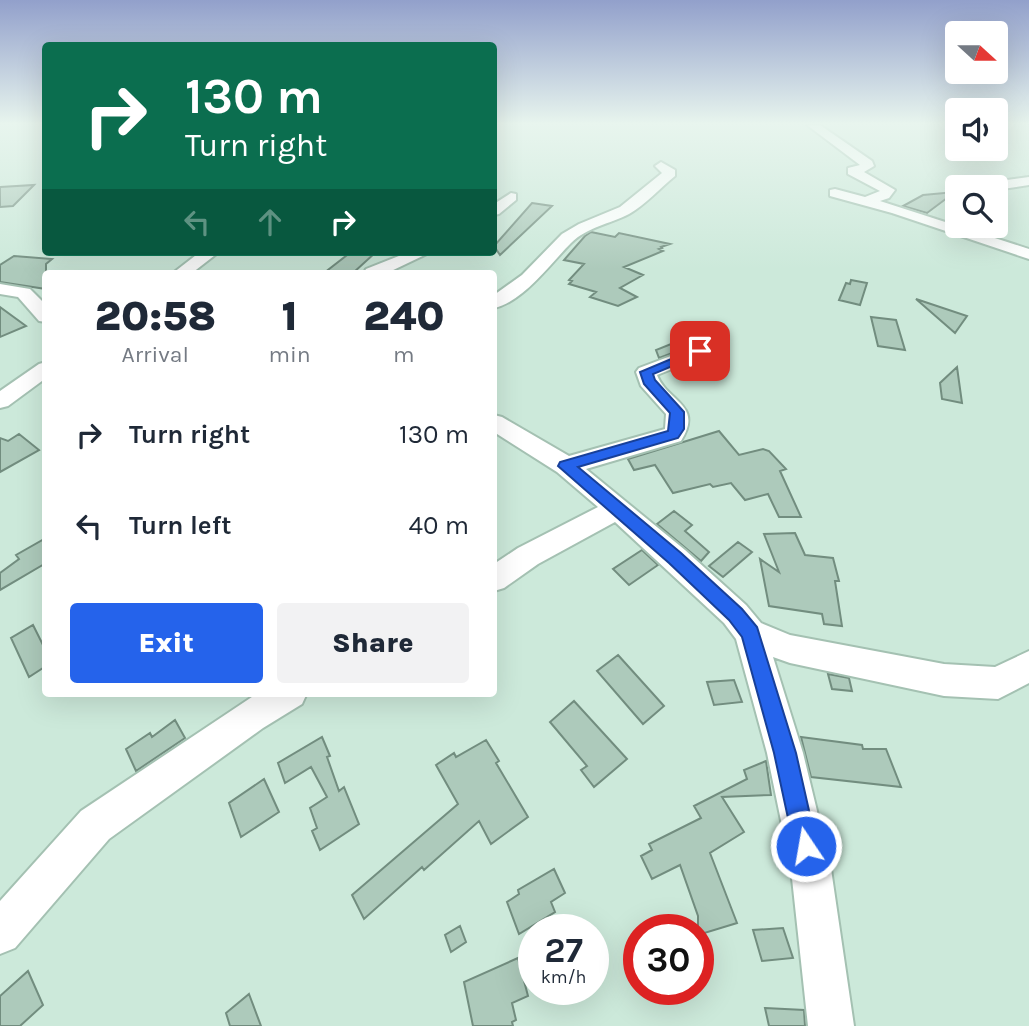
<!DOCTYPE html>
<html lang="en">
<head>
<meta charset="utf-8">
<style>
  :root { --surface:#fff; --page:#f2f2f3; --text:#1f2937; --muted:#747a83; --accent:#2563eb }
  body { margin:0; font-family:Karla,sans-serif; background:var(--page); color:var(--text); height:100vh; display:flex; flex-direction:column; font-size:26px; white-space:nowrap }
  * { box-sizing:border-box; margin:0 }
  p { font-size:23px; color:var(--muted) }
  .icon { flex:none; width:38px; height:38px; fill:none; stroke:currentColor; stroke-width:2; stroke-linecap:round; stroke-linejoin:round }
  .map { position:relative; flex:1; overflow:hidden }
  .side { position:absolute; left:42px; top:270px; width:455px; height:427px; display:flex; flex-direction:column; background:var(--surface); border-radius:7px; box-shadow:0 7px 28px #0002 }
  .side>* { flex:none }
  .top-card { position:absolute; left:42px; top:42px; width:455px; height:214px; border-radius:7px; box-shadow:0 7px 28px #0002; background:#0b6e4f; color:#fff; overflow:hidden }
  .needle { width:46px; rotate:111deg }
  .controls { position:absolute; left:945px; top:21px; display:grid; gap:14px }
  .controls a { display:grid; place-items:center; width:63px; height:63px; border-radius:7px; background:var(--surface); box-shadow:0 7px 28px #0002; font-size:35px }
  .speed { position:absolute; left:518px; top:914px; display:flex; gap:14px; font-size:35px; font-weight:700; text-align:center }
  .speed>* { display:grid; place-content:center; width:91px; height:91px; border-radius:50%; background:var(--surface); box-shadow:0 7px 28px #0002; line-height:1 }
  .speed small { font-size:18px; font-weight:400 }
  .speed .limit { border:10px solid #d22; background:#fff; color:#111 }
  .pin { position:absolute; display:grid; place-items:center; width:60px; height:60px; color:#fff; margin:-30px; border-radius:14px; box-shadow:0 4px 10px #0006 }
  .me { position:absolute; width:77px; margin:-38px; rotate:348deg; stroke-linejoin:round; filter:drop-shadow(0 0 5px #0008) }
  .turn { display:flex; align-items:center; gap:24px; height:147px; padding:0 28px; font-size:32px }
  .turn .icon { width:91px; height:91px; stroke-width:2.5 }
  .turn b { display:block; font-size:49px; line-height:60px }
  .lanes { display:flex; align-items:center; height:66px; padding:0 28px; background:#0003; justify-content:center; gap:35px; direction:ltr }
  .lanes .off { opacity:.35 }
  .eta { display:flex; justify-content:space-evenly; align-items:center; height:119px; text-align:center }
  .eta b { font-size:42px; font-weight:800; line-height:49px }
  .action { display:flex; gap:14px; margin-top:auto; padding:14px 28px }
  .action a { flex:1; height:80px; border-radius:7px; background:var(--accent); color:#fff; font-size:28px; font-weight:800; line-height:80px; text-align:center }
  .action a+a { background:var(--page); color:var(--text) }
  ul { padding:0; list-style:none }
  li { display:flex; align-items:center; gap:21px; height:91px; padding:0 28px }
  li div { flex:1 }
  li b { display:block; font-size:26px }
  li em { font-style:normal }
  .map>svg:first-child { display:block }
  .building { fill:#adcabb; stroke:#728d7f; stroke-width:2 }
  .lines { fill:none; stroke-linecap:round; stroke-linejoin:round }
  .minor-casing { stroke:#a4c1b2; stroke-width:4 }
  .minor { fill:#fff; fill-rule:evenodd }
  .route { fill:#2563eb; stroke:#184099; stroke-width:2 }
</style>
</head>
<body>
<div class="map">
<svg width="1029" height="1026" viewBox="0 0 1029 1026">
  <rect width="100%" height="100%" fill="#cce9da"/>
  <path class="building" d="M34,185L13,206L0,207V187Z
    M955,192L927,213L903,206L923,195Z
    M532,203L552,206L500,255L494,246Z
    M591,232L615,237L619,233L670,244L661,247L662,248L659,249L663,251L624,267L643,275L620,288L637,297L618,306L590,297L596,292L569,284L572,281L569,280L584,264L564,260L585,236Z
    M351,252H376L353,273H324Z
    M14,256L52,259L46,264V289L0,282V265Z
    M851,280L867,283L860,305L839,300L846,283L850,284Z
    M916,299L967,316L955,333Z
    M0,307L26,326L0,337Z
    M871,317L896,320L905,350L878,346Z
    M706,330L720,343L710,346L699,343L659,358L656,350Z
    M957,367L962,403L942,399L940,383Z
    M719,431L739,455L763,449L769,451L786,469L780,471L801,517H779L768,494L745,500L731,483L713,487L710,484L673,493L655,465L634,470L628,459Z
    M19,434L39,450L0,472V438L8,441Z
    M674,511L692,525L685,531L709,552L701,561L657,524Z
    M795,533L805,555L833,558L839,581H835L842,626L824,624L822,614L769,606L760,559L779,572L764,534Z
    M46,538V563L0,590V573L19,559L16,555Z
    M738,542L752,552L723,577L709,566Z
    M642,550L658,565L629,585L613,569Z
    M33,625L46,651V666L29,677L11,638Z
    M618,655L664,706L643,724L597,671Z
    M828,674L849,678L852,691L832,689Z
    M734,680L742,702L714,705L707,682Z
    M574,701L627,759L594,787L581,770L587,766L550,722Z
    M175,720L185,738L136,771L126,749L150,733L152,737Z
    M322,737L330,756L327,757L339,791L344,787L359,824L320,850L312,831L317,828L310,808L327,797L311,767L285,783L278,763Z
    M801,737L862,745L863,749H886L901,787L811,777Z
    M486,740L499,761L496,763L528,817L491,844L479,821L424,870L422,867L364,919L352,895L458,804L436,765L454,753L456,757Z
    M766,761L771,795L722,797L744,832L710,853L737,923L698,935V916L680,865L652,879L641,856L652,850L649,844L701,818L694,806L747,779L744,770Z
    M264,779L279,812L241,837L229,803Z
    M554,869L565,893L551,902L555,912L519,934L507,902L519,894L518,890Z
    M460,926L466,942L451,952L445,935Z
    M783,928L793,958L762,961L753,930Z
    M518,958L528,996L512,1003L516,1020L512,1022L513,1026H473L464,982Z
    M28,971L43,1005L20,1026H0V996Z
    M249,994L261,1026H230L226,1013Z
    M765,1008L804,1010L805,1026H769Z"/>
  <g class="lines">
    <defs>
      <path id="minor" d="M807,125H820L872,161L874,166L864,172L895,190L889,198L880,201L1029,249V259L892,213L830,196V190L835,189L865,197L880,191L848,174V168L860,165Z
        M661,162L675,170V176C660,188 645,205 629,214C610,224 587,227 571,243C551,263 523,302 494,308V295L522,275L562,234L579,224L620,207L662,173L655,166Z
        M1029,177V185L996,190V187H977L984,183Z
        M511,193L516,194V200L499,214L494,215V204Z
        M200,252H219L192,273H173Z
        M409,252H431L387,273H364L366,269Z
        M0,284L30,289L46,305V322L39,321L18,297L0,294Z
        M700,345L707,347L710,351L707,355L657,375C667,402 704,404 681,441L586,469L685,550L746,605L761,623L790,635L944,664L995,667L1029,651V683L998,699L944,696L790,663L773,657L803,753L831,869L854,1026H808L791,869L767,753L736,639L724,623L615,522L538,564L504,588L494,591V564L518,548L598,507L557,472L494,432V415L502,417L569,456L665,429L666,414L641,386L636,372L639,368Z
        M46,362V378L8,406L0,408V391L39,364Z
        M258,693H307L302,704L263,728L109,839L15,948L0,954V901L81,811Z"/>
    </defs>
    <use href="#minor" class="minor-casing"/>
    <use href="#minor" class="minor"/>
  </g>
  <linearGradient id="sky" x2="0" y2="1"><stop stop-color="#92a0cb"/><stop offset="0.46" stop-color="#e8f5ee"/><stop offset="1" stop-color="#e8f5ee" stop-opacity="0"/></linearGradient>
  <rect width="1029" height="269" fill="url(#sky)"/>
  <path class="route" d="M700,347L706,351L704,353L653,374L655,380L684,412V429L678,438L578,467L681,553L742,609L757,627L796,753L817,846L814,854L806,858L797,854L794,846L774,753L742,637L729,620L669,563L558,466L560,462L668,431L670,413L644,384L640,372Z"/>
</svg>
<div class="controls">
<a><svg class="needle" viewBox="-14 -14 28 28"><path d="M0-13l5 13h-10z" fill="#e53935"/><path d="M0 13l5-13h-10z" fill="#747a83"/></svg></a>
<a><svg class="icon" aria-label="sound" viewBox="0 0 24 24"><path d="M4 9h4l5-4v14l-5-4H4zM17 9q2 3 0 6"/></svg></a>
<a><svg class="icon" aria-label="search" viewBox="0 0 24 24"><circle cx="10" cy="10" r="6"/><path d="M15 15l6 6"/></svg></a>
</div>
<div class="speed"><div>27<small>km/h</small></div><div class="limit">30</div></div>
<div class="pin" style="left:700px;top:351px;background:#d93025"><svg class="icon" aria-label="arrive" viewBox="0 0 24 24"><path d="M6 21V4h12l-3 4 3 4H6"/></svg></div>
<svg class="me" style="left:806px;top:846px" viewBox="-20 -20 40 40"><circle r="17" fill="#2563eb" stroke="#fff" stroke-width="3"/><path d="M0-11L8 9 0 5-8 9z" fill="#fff"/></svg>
<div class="top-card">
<div class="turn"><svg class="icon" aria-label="right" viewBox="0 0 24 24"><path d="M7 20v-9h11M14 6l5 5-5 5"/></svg><div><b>130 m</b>Turn right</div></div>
<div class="lanes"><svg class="icon off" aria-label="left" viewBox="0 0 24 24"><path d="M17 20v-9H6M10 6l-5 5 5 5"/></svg><svg class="icon off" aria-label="ahead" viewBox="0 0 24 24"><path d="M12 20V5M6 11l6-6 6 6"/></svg><svg class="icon" aria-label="right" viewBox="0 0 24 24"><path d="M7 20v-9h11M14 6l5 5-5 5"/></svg></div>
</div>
<section class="side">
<div class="eta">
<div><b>20:58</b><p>Arrival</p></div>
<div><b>1</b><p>min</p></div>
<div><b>240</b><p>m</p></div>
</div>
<ul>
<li><svg class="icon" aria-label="right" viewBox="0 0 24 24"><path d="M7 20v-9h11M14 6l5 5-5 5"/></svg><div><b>Turn right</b></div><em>130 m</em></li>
<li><svg class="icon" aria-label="left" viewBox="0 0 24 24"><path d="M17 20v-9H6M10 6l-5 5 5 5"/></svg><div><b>Turn left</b></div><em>40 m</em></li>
</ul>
<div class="action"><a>Exit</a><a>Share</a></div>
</section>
</div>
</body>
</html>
